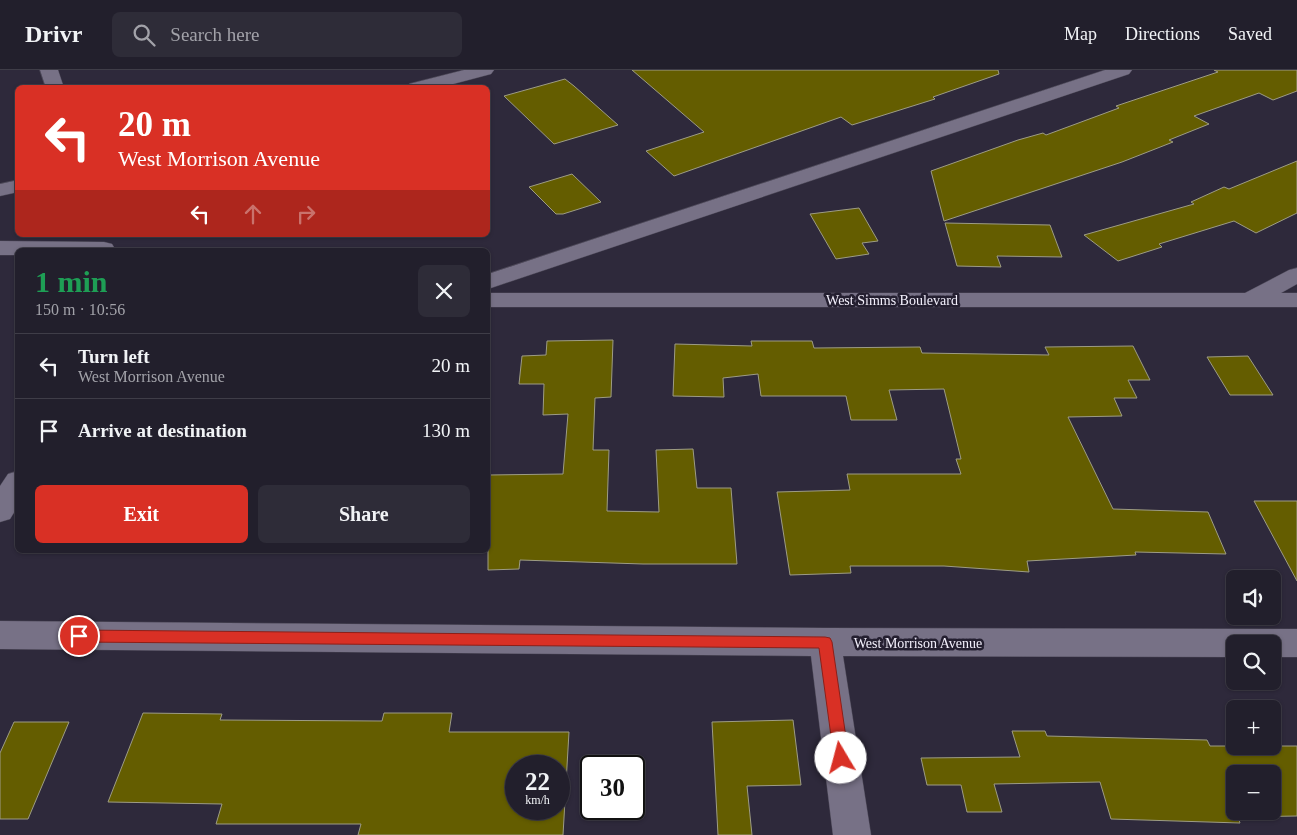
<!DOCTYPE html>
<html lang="en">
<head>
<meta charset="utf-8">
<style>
  :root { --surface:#221f2c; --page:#2e2c38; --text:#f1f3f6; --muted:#a2a2a9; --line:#3f3d48; --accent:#d93025 }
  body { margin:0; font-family:"Times New Roman",serif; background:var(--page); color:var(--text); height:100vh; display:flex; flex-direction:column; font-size:19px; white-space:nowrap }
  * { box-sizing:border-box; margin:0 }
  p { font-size:16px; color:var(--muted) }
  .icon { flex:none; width:28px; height:28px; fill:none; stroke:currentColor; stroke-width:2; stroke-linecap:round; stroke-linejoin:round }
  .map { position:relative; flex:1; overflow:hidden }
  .sheet { position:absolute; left:15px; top:178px; width:475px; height:305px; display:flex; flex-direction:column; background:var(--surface); border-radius:8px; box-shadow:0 1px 4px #0004,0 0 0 1px var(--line) }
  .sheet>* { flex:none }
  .guide { position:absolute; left:15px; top:15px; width:475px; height:152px; border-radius:8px; box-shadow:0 1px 4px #0004,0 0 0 1px var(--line); background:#d93025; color:#fff; overflow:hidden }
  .controls { position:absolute; left:1226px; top:500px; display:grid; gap:10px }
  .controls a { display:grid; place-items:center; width:55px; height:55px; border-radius:8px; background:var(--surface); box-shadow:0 1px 4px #0004,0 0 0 1px var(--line); font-size:25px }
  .speed { position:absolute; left:505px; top:685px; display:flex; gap:10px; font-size:25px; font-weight:700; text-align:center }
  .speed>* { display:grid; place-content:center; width:65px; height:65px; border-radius:50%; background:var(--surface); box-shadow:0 1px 4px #0004,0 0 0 1px var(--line); line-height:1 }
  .speed small { font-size:12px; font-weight:400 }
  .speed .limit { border:2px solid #111; border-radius:8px; background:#fff; color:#111 }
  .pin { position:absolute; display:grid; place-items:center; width:42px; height:42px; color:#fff; margin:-21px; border:2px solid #fff; border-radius:50%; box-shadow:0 1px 5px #0007 }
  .me { position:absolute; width:55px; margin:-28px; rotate:352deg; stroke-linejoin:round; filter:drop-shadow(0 0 4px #0008) }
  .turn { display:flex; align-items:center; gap:18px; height:105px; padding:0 20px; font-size:22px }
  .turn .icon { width:65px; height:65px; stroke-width:2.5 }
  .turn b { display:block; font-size:35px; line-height:42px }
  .lanes { display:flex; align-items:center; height:48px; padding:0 20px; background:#0003; justify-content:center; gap:25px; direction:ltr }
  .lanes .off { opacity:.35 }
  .round { display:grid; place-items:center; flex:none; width:52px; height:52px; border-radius:8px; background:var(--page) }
  .headline { display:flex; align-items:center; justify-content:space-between; height:85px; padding:0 20px }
  h1 { font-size:30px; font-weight:600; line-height:38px; color:#1e9e55 }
  .primary-button { display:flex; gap:10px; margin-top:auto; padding:10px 20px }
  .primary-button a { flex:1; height:58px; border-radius:8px; background:var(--accent); color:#fff; font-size:20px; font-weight:600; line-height:58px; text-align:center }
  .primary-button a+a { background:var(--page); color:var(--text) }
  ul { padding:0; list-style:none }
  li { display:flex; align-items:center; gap:15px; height:65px; padding:0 20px; border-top:1px solid var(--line) }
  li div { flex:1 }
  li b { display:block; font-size:19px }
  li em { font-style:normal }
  header { display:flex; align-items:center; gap:30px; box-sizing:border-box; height:70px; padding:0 25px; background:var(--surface); border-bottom:1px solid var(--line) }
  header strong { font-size:24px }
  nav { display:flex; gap:28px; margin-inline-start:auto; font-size:18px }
  .search { width:350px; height:45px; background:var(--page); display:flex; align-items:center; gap:12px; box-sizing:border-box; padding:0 18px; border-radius:8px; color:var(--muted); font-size:19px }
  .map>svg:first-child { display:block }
  .building { fill:#645d00; stroke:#9d9c85; fill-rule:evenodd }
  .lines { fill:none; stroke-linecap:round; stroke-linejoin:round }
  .minor-casing { stroke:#4b4756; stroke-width:1 }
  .minor { fill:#777186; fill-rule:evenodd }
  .route { fill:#d93025; stroke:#8d1f18 }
  .labels { text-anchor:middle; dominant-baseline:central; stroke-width:5; stroke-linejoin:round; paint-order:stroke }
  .street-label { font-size:14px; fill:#f3f0fc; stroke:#241f30 }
</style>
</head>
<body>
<header>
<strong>Drivr</strong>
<div class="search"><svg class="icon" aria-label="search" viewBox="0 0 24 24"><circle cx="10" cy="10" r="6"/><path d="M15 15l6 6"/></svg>Search here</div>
<nav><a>Map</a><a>Directions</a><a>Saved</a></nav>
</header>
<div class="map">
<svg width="1297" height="765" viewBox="0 0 1297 765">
  <rect width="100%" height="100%" fill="#2e293b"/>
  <path class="building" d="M632,0H998L999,4L933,27L935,29L852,55L841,47L674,106L646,81L704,62Z
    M1214,0H1297V21L1273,30L1259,23L1194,46L1209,54L1169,70L1173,72L1122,92L944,151L931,101L1018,70L1043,63L1046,65L1119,38L1116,36L1218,2Z
    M565,9L574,16L618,55L554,74L504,26Z
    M1297,91V143L1256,163L1234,151L1159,174L1162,177L1118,191L1084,165L1194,134L1191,132L1224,117L1229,119Z
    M572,104L601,132L563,144H556L529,117Z
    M859,138L878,171L862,173L869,184L836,189L810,144Z
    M945,153L1050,155L1062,187L997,186L1001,197L957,196Z
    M613,270L611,327L595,328L593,380H609L607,441L659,442L656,380L693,379L697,418H731L737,494H643L520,490L519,499L488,500V405L563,404L568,344L543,345L544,314H519L522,286L546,285L547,271Z
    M751,271H812L814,278L920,277L922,283L1049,285L1045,277L1133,276L1150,310H1128L1137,328H1114L1122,346L1068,347L1113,439L1208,442L1226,484L1135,482L1136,485L1027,491L1029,502L944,496H850L851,503L790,505L777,422L850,420L847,404H961L956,389H961L944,319L889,320L897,350H851L846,326H761L758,304L723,308L724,327L673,326L675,274L752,276Z
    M1248,286L1273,325H1230L1207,287Z
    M1254,431H1297V511Z
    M143,643L222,644L220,650L382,651L384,643H452L449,662H569L563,765H358L361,754H216L222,734L108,732ZM516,696H559V739H516Z
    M793,650L801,715L747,716L752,765H718L712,652Z
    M14,652H69L28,749H0V683Z
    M1012,661H1045L1047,666L1207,670L1210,676H1297V746L1238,747L1240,753L1111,749L1100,712L994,714L1002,742H967L961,715H927L921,688L1020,687ZM1235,704H1272V741H1235Z"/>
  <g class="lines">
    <defs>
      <path id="minor" d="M40,0H58L64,18H46Z
        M464,0H494L491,4L438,18H406L409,14Z
        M1105,0H1132L1129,4L488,219V204Z
        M18,110V122L0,126V114Z
        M0,171L104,172L112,174L115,179L18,180V185H0Z
        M1297,198V214L1281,223H1297V237H488V223H1245L1289,200Z
        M18,401V436L10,449L0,452V416L8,404Z
        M0,551L825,558L1297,559V587H1272V574H1235V587L843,586L871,765H833L811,586L0,579Z"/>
    </defs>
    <use href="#minor" class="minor-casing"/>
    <use href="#minor" class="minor"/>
  </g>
  <path class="route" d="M79,560L825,567L830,568L832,572L849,688L846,693L841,695L836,693L834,688L819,578L79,572L74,570L72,566L74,562Z"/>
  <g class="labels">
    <g class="street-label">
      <text x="892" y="230">West Simms Boulevard</text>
      <text x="918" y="573">West Morrison Avenue</text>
    </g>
  </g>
</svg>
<div class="controls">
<a><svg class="icon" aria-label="sound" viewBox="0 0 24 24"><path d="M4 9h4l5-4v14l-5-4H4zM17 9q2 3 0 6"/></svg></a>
<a><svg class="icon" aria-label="search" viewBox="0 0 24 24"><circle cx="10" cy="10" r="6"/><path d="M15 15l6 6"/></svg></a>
<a>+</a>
<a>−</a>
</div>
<div class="speed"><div>22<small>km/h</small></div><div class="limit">30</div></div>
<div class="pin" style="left:79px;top:566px;background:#d93025"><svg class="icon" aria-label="arrive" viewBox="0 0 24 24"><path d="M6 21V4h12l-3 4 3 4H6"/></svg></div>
<svg class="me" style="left:841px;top:688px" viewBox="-20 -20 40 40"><circle r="19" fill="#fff"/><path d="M0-13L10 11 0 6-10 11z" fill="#d93025"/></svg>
<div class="guide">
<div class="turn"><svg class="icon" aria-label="left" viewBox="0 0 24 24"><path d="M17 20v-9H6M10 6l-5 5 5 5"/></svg><div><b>20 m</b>West Morrison Avenue</div></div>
<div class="lanes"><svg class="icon" aria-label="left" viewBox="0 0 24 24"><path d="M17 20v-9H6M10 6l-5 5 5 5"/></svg><svg class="icon off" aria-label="ahead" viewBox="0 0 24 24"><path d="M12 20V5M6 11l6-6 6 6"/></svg><svg class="icon off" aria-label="right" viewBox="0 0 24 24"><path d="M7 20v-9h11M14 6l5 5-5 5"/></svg></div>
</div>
<section class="sheet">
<div class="headline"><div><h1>1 min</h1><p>150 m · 10:56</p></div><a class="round"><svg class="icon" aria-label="close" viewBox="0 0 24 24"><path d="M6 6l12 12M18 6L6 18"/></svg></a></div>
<ul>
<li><svg class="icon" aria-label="left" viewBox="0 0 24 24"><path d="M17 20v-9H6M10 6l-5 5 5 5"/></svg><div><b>Turn left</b><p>West Morrison Avenue</p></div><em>20 m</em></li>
<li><svg class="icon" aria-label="arrive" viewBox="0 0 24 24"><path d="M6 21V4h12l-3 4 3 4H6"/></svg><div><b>Arrive at destination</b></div><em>130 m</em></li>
</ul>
<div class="primary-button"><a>Exit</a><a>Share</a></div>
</section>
</div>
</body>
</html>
